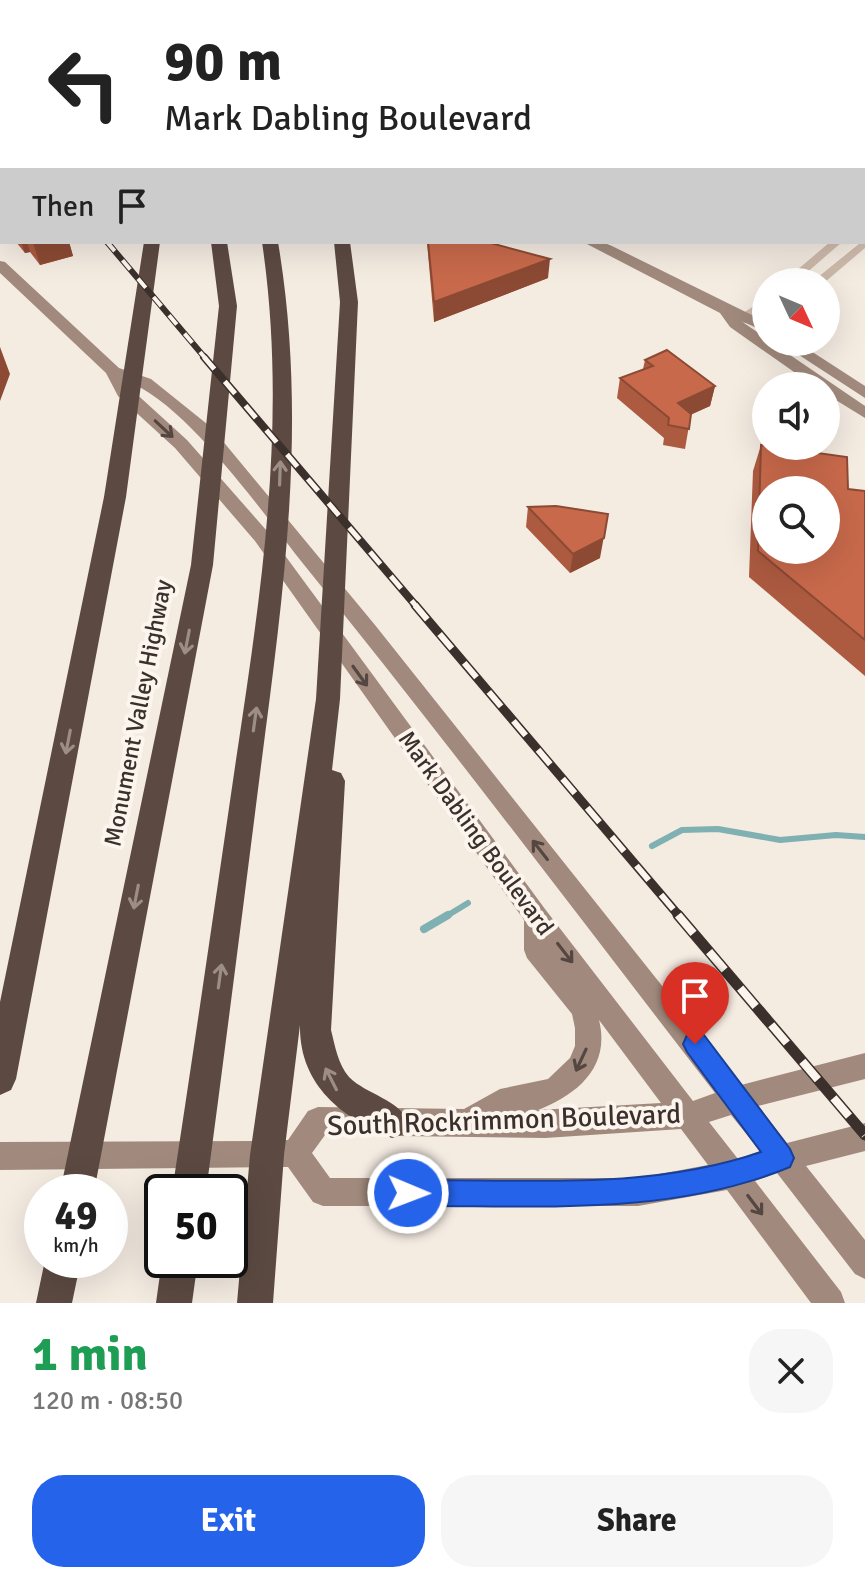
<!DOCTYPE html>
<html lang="en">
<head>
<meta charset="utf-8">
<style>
  :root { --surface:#fff; --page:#f6f6f6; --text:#222; --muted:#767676; --accent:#2563eb }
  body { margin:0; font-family:Signika,sans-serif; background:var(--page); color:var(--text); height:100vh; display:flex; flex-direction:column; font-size:30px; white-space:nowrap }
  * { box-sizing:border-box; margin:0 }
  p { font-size:26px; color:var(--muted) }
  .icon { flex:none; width:44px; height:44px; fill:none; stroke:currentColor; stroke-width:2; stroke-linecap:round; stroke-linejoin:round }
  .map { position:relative; height:1303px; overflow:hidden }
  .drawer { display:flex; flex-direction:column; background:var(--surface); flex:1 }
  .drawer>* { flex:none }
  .hud { position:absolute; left:0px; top:0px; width:866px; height:244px; box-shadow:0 8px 32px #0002; background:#fff; color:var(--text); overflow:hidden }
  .needle { width:52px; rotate:134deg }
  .buttons { position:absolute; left:752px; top:268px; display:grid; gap:16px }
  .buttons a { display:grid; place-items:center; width:88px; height:88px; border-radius:50%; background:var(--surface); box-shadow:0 8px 32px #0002; font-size:40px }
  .speed { position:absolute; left:24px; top:1174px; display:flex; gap:16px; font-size:40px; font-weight:700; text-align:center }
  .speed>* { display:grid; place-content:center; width:104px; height:104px; border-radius:50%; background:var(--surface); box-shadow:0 8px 32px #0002; line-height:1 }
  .speed small { font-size:20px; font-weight:400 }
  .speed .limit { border:4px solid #111; border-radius:12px; background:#fff; color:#111 }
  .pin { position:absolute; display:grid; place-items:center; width:68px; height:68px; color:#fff; margin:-82px -34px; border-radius:50% 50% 50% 0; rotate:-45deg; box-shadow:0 0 8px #0007 }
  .pin .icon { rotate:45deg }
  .me { position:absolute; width:88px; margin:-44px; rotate:91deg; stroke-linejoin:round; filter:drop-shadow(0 0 6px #0008) }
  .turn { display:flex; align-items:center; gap:28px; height:168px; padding:0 32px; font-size:36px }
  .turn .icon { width:104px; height:104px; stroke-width:2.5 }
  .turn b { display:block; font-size:56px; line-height:68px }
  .then { display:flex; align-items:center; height:76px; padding:0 32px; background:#0003; gap:16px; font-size:30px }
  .round { display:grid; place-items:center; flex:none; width:84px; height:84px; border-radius:32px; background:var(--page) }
  .head { display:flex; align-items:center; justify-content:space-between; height:136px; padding:0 32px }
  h1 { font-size:48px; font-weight:700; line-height:60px; color:#1e9e55 }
  .cta { display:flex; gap:16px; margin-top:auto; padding:16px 32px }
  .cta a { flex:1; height:92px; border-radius:32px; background:var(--accent); color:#fff; font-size:32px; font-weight:700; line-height:92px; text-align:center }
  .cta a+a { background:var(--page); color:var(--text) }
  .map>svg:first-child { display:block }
  .green { fill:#b8c4a0 }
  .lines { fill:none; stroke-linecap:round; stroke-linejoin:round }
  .stream-far1 { stroke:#7fb0b2; stroke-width:6 }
  .stream { stroke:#7fb0b2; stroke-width:8 }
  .street { fill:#cdbbac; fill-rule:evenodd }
  .secondary { fill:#a18a7d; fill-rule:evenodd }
  .highway { fill:#5c4a42; fill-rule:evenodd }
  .rail-far4-casing { stroke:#3b302b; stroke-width:5 }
  .rail-far3-casing { stroke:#3b302b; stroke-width:6 }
  .rail-far2-casing { stroke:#3b302b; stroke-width:8 }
  .rail-far1-casing { stroke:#3b302b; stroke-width:9 }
  .rail-casing { stroke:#3b302b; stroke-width:11 }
  .rail-far4 { stroke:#fbf5ee; stroke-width:3; stroke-dasharray:10; stroke-linecap:butt }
  .rail-far3 { stroke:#fbf5ee; stroke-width:4; stroke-dasharray:12; stroke-linecap:butt }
  .rail-far2 { stroke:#fbf5ee; stroke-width:5; stroke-dasharray:16; stroke-linecap:butt }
  .rail-far1 { stroke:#fbf5ee; stroke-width:6; stroke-dasharray:19; stroke-linecap:butt }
  .rail { stroke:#fbf5ee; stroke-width:8; stroke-dasharray:24; stroke-linecap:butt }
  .wall { fill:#ac5a40 }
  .shaded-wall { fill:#8c4a34 }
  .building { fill:#c8694b; stroke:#8c4a34; stroke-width:2; fill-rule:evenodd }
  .oneway { stroke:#544640 }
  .oneway2 { stroke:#9c8e87 }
  .route { fill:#2563eb; stroke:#184099; stroke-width:2 }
  .labels { text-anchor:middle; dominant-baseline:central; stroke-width:8; stroke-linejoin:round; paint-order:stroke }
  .street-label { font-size:24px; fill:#3b302b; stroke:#fbf5ee }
  .near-street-label { font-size:28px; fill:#3b302b; stroke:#fbf5ee }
</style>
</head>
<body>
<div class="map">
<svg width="865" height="1303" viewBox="0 0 865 1303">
  <rect width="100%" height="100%" fill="#f4ebe1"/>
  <path class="green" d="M280,0H865V48L864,2Z"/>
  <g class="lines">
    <path class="stream-far1" d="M652,846L682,830L718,829L780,840L836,835L865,837
      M445,917L468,903"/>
    <path class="stream" d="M424,929L448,915"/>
    <path class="street" d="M865,216V223H864V216Z
      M865,239V248L825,282H812Z
      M830,242H842L796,282H783Z
      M766,298V307L739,327H731V321Z"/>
    <path class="secondary" d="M223,0H237L238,2H224Z
      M583,242H602L612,246L766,322V332L741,321L766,338V342H771L865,406V418L826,394V386H814L730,327L720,313Z
      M0,261L5,262L119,368L151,379L212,428L375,625L741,1085L865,1053V1079L758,1106L787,1143L865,1123V1151L806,1166L865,1240V1279L855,1274L777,1173L755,1181L841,1292L845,1303H811L727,1190L638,1206H323L313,1202L288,1167L0,1170V1142L267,1141L288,1140L308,1111L318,1107L464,1109L500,1089L548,1079L570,1058L575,1046V1028L572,1014L527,958L524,950V920L255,541L175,448L118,396L106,373L0,273ZM126,381C186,402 264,515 305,566C445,739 579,917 715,1093L693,1101L545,909L267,531L187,440L131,389ZM599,1020L661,1103L538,1110C576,1095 611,1068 599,1020ZM731,1115L760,1151L738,1159L709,1122ZM681,1129L708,1165L638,1178H330L312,1153L325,1135L545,1138Z
      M779,342H797L865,386V398Z"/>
    <path class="highway" d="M96,0H108L109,2H97Z
      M149,0H162L163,2H150Z
      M144,242H160L126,497L16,1079L11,1090L0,1095V1002L104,497Z
      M211,242H227L237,306L213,565L94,1192H60L191,565L219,306Z
      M262,242H278C308,420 284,589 261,766C243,908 225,1050 206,1192H172C194,1048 215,904 236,760C262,586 288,418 262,242Z
      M334,242H350L358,302L340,699L332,770L341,773L345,781L331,1030C335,1046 338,1064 349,1077C367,1095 399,1099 408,1122L404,1134L392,1138C342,1118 299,1085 300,1025L284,1155L273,1303H237L250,1155L316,699L340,302Z
      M45,1260H81L72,1303H36Z
      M162,1260H198L192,1303H156Z"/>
    <defs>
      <path id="rail-far4" d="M0,115L2,118"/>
      <path id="rail-far3" d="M107,242L206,359"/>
      <path id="rail-far2" d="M204,357L417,607"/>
      <path id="rail-far1" d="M415,605L680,917"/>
      <path id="rail" d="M678,915L865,1135"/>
    </defs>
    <use href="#rail-far4" class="rail-far4-casing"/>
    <use href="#rail-far3" class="rail-far3-casing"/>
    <use href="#rail-far2" class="rail-far2-casing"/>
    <use href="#rail-far1" class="rail-far1-casing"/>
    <use href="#rail" class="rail-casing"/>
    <use href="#rail-far4" class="rail-far4"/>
    <use href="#rail-far3" class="rail-far3"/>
    <use href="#rail-far2" class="rail-far2"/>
    <use href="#rail-far1" class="rail-far1"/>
    <use href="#rail" class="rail"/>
  </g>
  <path class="wall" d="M0,143L2,145V229L0,225Z
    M16,242H69L73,256L40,265L30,252L25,253Z
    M427,242H487L548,278L434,322Z
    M645,360L715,386L710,406L691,414L685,449L663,445L664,438L617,398L620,378L643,369Z
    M761,445L848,489L865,491V676L749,577L753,471Z
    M528,507L600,558L570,573L526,527Z"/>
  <path class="shaded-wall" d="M0,154H2V192H0Z
    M21,242H27L30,252L25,253Z
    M33,242H69L73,256L40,265Z
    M550,259L548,278L434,322V302Z
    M0,347L10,374L0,401Z
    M715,386L710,406L673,423L678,403Z
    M608,514L600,558L570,573L573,554Z"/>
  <path class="building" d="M0,143L2,145V154H0Z
    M2,189V206H0V190Z
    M428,242H487L550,259L434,302Z
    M667,350L715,386L678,403L691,414L689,429L668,425L669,418L620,378L653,366L645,360Z
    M761,445L847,457L848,489L865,491V640L758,551ZM766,490H826V550H766Z
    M556,506L608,514L604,538L573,554L528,507Z"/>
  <defs><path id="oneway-shaft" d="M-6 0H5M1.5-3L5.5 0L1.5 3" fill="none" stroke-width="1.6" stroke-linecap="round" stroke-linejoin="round" transform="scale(2)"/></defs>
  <g class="oneway">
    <use href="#oneway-shaft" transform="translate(164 429) rotate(43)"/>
    <use href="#oneway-shaft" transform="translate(360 676) rotate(54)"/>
    <use href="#oneway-shaft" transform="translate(540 850) rotate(-128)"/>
    <use href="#oneway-shaft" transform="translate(565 953) rotate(52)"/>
    <use href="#oneway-shaft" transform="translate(581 1060) rotate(115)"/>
    <use href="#oneway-shaft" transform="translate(755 1205) rotate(53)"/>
  </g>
  <g class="oneway2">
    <use href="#oneway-shaft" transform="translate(280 473) rotate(-88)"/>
    <use href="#oneway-shaft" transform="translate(187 642) rotate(101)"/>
    <use href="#oneway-shaft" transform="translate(255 719) rotate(-82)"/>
    <use href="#oneway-shaft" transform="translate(68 742) rotate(101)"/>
    <use href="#oneway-shaft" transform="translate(136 897) rotate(101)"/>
    <use href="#oneway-shaft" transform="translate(220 976) rotate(-82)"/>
    <use href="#oneway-shaft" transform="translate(331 1079) rotate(-117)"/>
  </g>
  <path class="route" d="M695,1032L704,1035L790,1149L794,1158L790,1167C669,1217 536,1205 408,1206L399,1202L395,1193L399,1184L408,1180C526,1179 648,1191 761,1152L687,1052L683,1044L687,1035Z"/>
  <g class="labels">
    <g class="street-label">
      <text transform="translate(138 713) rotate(-79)">Monument Valley Highway</text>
      <text transform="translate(476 833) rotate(54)">Mark Dabling Boulevard</text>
    </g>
    <g class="near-street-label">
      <text transform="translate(504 1120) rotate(-2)">South Rockrimmon Boulevard</text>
    </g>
  </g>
</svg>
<div class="buttons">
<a><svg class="needle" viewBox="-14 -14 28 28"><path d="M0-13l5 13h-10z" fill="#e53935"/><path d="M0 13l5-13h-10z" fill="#767676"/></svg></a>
<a><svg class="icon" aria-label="sound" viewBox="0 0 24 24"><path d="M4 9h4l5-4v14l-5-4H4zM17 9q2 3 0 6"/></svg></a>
<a><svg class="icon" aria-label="search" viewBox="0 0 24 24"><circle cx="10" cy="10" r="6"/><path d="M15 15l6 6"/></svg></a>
</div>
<div class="speed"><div>49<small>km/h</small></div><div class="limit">50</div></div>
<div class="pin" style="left:695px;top:1044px;background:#d93025"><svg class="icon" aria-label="arrive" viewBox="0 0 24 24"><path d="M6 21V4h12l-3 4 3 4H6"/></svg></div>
<svg class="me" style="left:408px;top:1193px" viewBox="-20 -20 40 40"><circle r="17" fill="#2563eb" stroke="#fff" stroke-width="3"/><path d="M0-11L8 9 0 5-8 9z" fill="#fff"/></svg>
<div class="hud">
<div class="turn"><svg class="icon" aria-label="left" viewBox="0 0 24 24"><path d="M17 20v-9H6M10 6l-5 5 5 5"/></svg><div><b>90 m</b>Mark Dabling Boulevard</div></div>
<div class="then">Then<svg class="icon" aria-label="arrive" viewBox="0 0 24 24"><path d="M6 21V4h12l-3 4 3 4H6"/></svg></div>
</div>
</div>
<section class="drawer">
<div class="head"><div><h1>1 min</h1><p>120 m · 08:50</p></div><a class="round"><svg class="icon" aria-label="close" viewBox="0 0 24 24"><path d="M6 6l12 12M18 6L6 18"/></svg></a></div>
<div class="cta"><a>Exit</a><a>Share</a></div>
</section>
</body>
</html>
